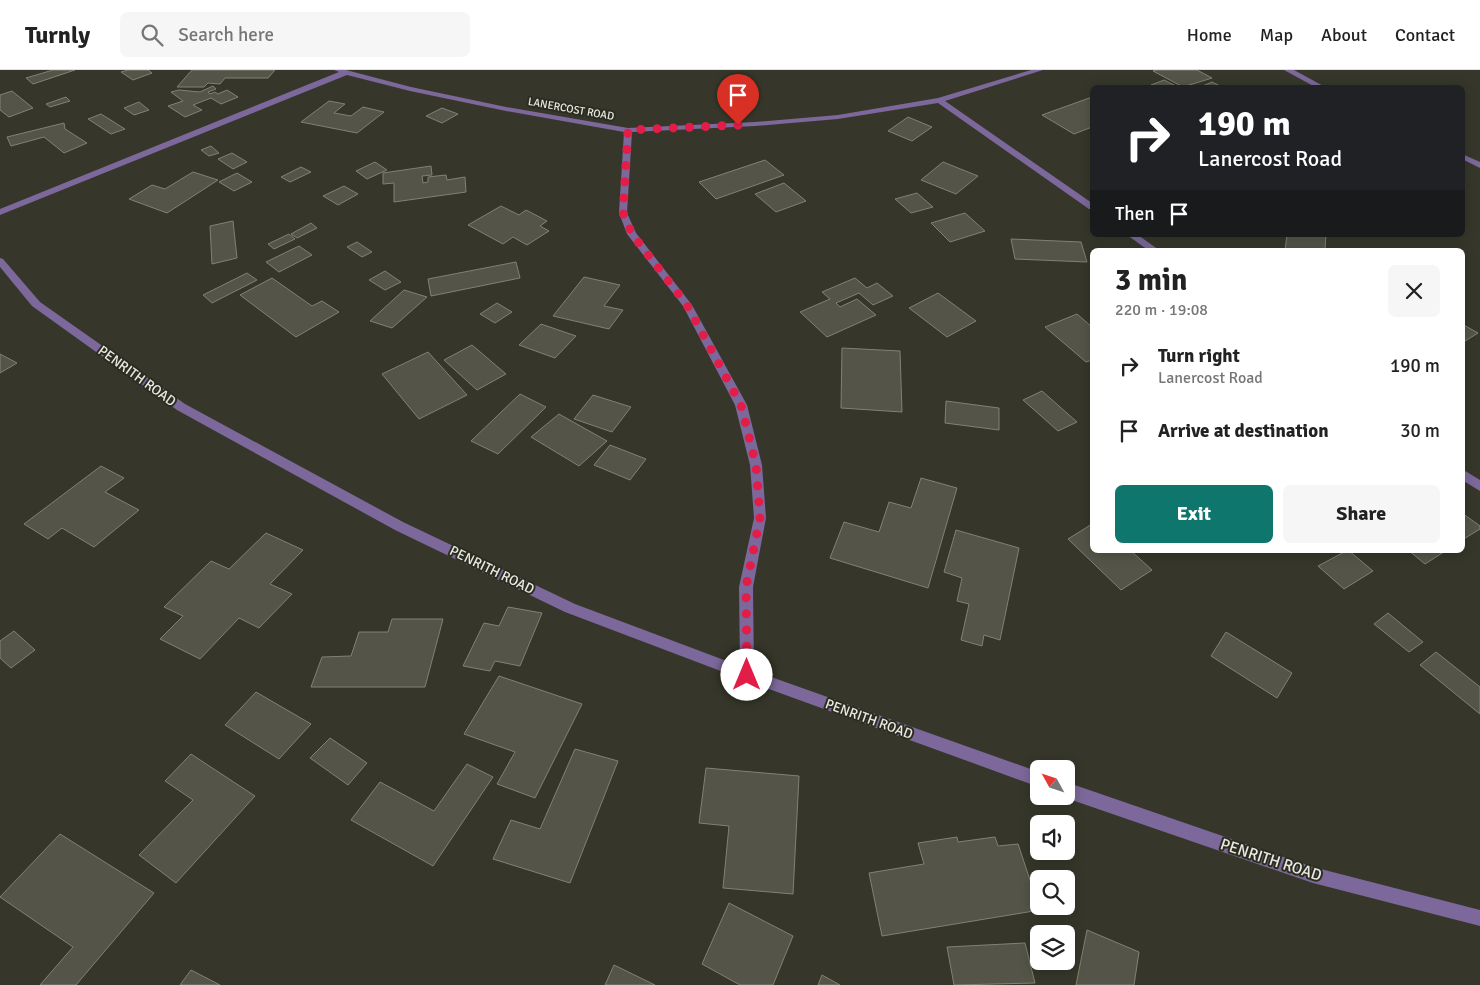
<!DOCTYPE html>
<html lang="en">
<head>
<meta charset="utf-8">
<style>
  :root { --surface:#fff; --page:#f6f6f6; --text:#222; --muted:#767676; --line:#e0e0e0; --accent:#0f766e }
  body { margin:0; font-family:Signika,sans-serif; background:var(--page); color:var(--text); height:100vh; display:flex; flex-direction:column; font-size:19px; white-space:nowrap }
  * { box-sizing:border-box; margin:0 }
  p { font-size:16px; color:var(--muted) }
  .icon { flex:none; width:28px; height:28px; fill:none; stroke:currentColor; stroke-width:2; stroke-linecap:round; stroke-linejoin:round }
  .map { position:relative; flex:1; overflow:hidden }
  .details { position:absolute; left:1090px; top:178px; width:375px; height:305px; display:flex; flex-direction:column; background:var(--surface); border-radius:8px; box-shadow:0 2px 12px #0003 }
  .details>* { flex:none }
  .banner { position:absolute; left:1090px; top:15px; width:375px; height:152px; border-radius:8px; box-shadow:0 2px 12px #0003; background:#202124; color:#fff; overflow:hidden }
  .needle { width:32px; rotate:310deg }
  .fabs { position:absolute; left:1030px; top:690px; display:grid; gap:10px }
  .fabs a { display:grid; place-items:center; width:45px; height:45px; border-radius:8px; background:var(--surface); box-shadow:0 2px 12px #0003; font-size:25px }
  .pin { position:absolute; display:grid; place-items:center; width:42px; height:42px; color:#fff; margin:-51px -21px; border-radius:50% 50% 50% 0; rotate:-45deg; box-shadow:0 0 5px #0007 }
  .pin .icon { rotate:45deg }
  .me { position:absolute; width:55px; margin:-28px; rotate:0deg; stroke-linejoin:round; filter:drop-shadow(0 0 4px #0008) }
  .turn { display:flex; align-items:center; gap:18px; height:105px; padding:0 25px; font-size:22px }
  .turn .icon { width:65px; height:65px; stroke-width:2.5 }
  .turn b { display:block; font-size:35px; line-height:42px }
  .then { display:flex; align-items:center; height:48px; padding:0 25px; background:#0003; gap:10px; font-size:19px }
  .round { display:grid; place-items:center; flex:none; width:52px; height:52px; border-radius:8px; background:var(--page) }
  .headline { display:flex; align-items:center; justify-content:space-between; height:85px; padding:0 25px }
  h1 { font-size:30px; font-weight:700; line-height:38px }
  .action { display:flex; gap:10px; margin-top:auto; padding:10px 25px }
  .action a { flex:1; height:58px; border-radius:8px; background:var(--accent); color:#fff; font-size:20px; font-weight:700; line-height:58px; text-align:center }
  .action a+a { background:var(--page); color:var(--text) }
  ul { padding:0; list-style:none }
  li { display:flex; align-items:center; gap:15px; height:65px; padding:0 25px }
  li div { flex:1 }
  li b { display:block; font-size:19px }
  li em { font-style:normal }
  header { display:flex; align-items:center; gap:30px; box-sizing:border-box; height:70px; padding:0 25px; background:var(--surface); border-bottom:1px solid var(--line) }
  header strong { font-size:24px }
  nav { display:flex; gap:28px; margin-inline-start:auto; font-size:18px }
  .search { width:350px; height:45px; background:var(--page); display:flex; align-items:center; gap:12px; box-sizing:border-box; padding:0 18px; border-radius:8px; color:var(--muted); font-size:19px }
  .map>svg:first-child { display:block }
  .building { fill:#545548; stroke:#818274 }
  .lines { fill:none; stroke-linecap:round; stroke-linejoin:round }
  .street { fill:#7c689a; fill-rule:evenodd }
  .route { stroke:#e11d48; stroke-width:9; stroke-dasharray:0 16.2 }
  .labels { text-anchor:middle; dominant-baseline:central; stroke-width:4; stroke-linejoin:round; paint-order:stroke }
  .far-street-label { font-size:11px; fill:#eaeae3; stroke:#2c2d21 }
  .street-label { font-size:14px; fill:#eaeae3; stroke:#2c2d21 }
  .near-street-label { font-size:16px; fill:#eaeae3; stroke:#2c2d21 }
</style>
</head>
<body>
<header>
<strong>Turnly</strong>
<div class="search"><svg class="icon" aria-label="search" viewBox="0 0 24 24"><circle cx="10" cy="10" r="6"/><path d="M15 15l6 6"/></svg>Search here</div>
<nav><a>Home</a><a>Map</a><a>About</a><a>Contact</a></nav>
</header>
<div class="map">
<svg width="1480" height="915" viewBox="0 0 1480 915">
  <rect width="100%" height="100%" fill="#36372a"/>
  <path class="building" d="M53,0H75L33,14L26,8Z
    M128,0H148L152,3L133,10L121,2Z
    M192,0H275L268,8H225L220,14L208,13L204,17H177Z
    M1157,0H1197L1212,8L1183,17L1153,1Z
    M1164,10L1176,16L1156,18L1151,15Z
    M1212,12L1224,18H1198Z
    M213,16L216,19L208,22L210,24L215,22L218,24L227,20L238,27L221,34L211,28L193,35L202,40L185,47L168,36L183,31L171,22L179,20L200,22Z
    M12,21L33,38L9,47L0,40V25Z
    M66,27L70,31L50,37L46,34Z
    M1092,27V57L1074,64L1042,45Z
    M329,31L345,34L334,43L351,46L363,37L384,42L357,63L301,52Z
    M139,32L149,40L134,45L124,38Z
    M442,38L458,44L442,53L426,46Z
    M101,44L125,59L111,64L88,49Z
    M908,47L932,57L912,71L888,61Z
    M64,53L65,59L87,73L64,83L44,67L11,76L7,67Z
    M211,76L219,83L209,86L201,80Z
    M232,83L247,92L233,99L218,89Z
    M765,90L784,105L716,129L699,112Z
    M375,92L387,100L367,109L356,101Z
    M943,92L978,106L956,124L921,110Z
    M431,96L432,105L422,106L423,113L428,112V107L446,105L447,110L465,107L466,122L394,132V113L383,114V103Z
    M301,97L311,102L290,112L281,107Z
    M193,102L218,110L167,143L129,129L152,115L165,119Z
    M237,103L252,112L234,121L219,112Z
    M784,113L806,131L776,142L755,124Z
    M344,116L358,124L338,135L323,126Z
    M917,123L933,137L911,143L895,129Z
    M501,136L519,145L526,140L547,151L540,156L549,161L527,175L513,167L503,174L468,155Z
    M965,143L985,161L950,172L931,153Z
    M233,151L237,188L212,194L210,156Z
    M311,153L317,158L297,168L291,164Z
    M289,164L295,169L274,179L268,174Z
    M1287,165H1326L1325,180H1285Z
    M1011,169L1081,172L1087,192L1015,189Z
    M357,172L372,182L362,187L347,177Z
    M299,176L312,185L279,202L266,192Z
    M516,192L520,208L431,226L428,209Z
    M385,201L401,212L385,220L369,210Z
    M247,203L257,210L212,233L203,225Z
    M584,207L620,215L604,236L623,240L609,259L553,246Z
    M272,208L312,236L322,231L339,242L296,267L240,225Z
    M855,208L867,218L877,213L893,226L873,235L859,223L836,233L840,237L857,229L876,245L827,267L800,242L830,229L822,222Z
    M404,220L427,227L392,258L370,251Z
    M938,223L976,251L947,267L909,238Z
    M497,233L512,242L495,253L480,244Z
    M1077,244L1092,257V290L1086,292L1045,257Z
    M541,254L576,266L555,288L519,275Z
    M1462,254L1478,263L1462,273Z
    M472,275L506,304L477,320L444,290Z
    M842,278L900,281L902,342L841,338Z
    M428,282L467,325L419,349L382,304Z
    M0,284L17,293L0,303Z
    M1042,321L1077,352L1058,361L1023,330Z
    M520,324L546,337L498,384L471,371Z
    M593,325L631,337L612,362L574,349Z
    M946,331L999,338V360L945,353Z
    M559,344L607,371L579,396L531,367Z
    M610,375L646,389L630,410L594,395Z
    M101,396L124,408L105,422L139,440L94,477L62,458L48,469L24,454Z
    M921,408L957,418L928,518L830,488L844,452L879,462L889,432L911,438Z
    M1462,443L1480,456V459L1462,470Z
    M1092,454V480H1130L1152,500L1121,520L1068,469Z
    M956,460L1019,478L1000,570L984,565L982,576L961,570L969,534L957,531L962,508L944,502Z
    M266,463L303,480L270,514L292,524L259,558L239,548L200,589L160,569L183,546L164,537L211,491L229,499Z
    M1348,480L1373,501L1344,519L1318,496Z
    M1408,480H1447L1425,494Z
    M508,537L542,543L520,596L495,591L490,601L463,596L484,553L499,556Z
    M1388,543L1423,572L1409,582L1374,554Z
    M392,549H443L425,617H311L322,587L351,586L359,562H388Z
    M14,561L35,580L11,598L0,588V571Z
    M1226,562L1292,603L1277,628L1211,586Z
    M1436,582L1480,617V644L1420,595Z
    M499,606L582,634L535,728L497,714L515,682L464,664Z
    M256,622L311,654L279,689L225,655Z
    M330,668L367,693L348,715L310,688Z
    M575,679L618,691L570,813L493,789L511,750L540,759Z
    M191,684L255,726L176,813L139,785L193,730L165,711Z
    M467,694L493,707L433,796L351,750L380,712L434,741Z
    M706,698L799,706L793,824L723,818L729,756L699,753Z
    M60,764L154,823L76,915H40L73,877L0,827Z
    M957,767L958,772L995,767L998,776L1018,774L1040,840L882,866L869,803L924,794L918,773Z
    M729,833L793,866L773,915H740L702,894Z
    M1087,860L1139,882L1134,915H1076Z
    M1025,873L1035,913L954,915L947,877Z
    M614,895L655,915H605Z
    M191,900L220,915H180Z
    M822,905L840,915H818Z"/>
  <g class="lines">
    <path class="street" d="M334,0H346L411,17L506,37L628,58L755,52L838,45L938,28L1031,0H1043L945,31L1092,133V140L1089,139L938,33L838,49L755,56L632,62L627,143L636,163L692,235L747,335L762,395L766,448L753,517L754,601L1039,702V717L747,611L565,542L395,460L177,340L32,236L0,197V188L3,189L40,232L185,334L403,452L575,534L740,596L739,517L754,448L750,395L735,335L683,236L627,164L619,143L624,62L506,41L410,21L347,5L0,145V139L339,2Z
      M1284,0H1294L1327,18H1317Z
      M1462,84L1480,92V98L1462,89Z
      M1127,165H1138L1159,180H1148Z
      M1462,399L1480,410V421L1462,410Z
      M1066,712L1313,797L1480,840V856L1313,813L1066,728L1063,726H1066Z"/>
  </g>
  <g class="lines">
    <path class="route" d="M738,55L628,60L623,143L632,164L687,235L741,335L756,395L760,448L746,517L747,605"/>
  </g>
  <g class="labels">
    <g class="far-street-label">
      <text transform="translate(571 39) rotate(10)">LANERCOST ROAD</text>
    </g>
    <g class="street-label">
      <text transform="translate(137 306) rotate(36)">PENRITH ROAD</text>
      <text transform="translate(492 500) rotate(26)">PENRITH ROAD</text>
      <text transform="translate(869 649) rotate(20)">PENRITH ROAD</text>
    </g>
    <g class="near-street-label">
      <text transform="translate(1271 790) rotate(18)">PENRITH ROAD</text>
    </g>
  </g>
</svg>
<div class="fabs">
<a><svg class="needle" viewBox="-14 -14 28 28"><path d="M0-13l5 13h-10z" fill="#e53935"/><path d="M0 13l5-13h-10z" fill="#767676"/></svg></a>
<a><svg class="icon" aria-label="sound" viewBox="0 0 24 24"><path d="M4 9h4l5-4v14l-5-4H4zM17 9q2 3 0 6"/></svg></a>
<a><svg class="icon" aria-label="search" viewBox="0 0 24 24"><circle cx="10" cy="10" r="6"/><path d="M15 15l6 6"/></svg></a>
<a><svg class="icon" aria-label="layers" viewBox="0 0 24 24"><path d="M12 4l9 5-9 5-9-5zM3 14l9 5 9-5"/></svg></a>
</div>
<div class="pin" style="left:738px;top:55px;background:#d93025"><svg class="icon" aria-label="arrive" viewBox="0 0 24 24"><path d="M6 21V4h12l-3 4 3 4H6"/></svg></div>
<svg class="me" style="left:747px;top:605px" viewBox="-20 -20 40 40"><circle r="19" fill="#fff"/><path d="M0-13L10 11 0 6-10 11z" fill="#e11d48"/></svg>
<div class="banner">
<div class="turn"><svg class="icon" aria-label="right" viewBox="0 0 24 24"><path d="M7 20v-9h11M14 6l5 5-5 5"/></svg><div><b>190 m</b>Lanercost Road</div></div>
<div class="then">Then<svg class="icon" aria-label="arrive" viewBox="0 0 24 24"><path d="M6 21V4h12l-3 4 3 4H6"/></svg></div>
</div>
<section class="details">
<div class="headline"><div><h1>3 min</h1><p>220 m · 19:08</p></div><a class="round"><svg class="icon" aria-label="close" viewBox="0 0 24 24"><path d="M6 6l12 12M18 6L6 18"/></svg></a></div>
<ul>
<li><svg class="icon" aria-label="right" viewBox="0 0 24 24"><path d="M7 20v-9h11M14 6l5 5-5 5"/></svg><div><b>Turn right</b><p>Lanercost Road</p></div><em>190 m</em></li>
<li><svg class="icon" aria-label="arrive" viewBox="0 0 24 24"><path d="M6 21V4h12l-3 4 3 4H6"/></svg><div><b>Arrive at destination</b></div><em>30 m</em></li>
</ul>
<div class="action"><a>Exit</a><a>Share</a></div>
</section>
</div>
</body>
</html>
